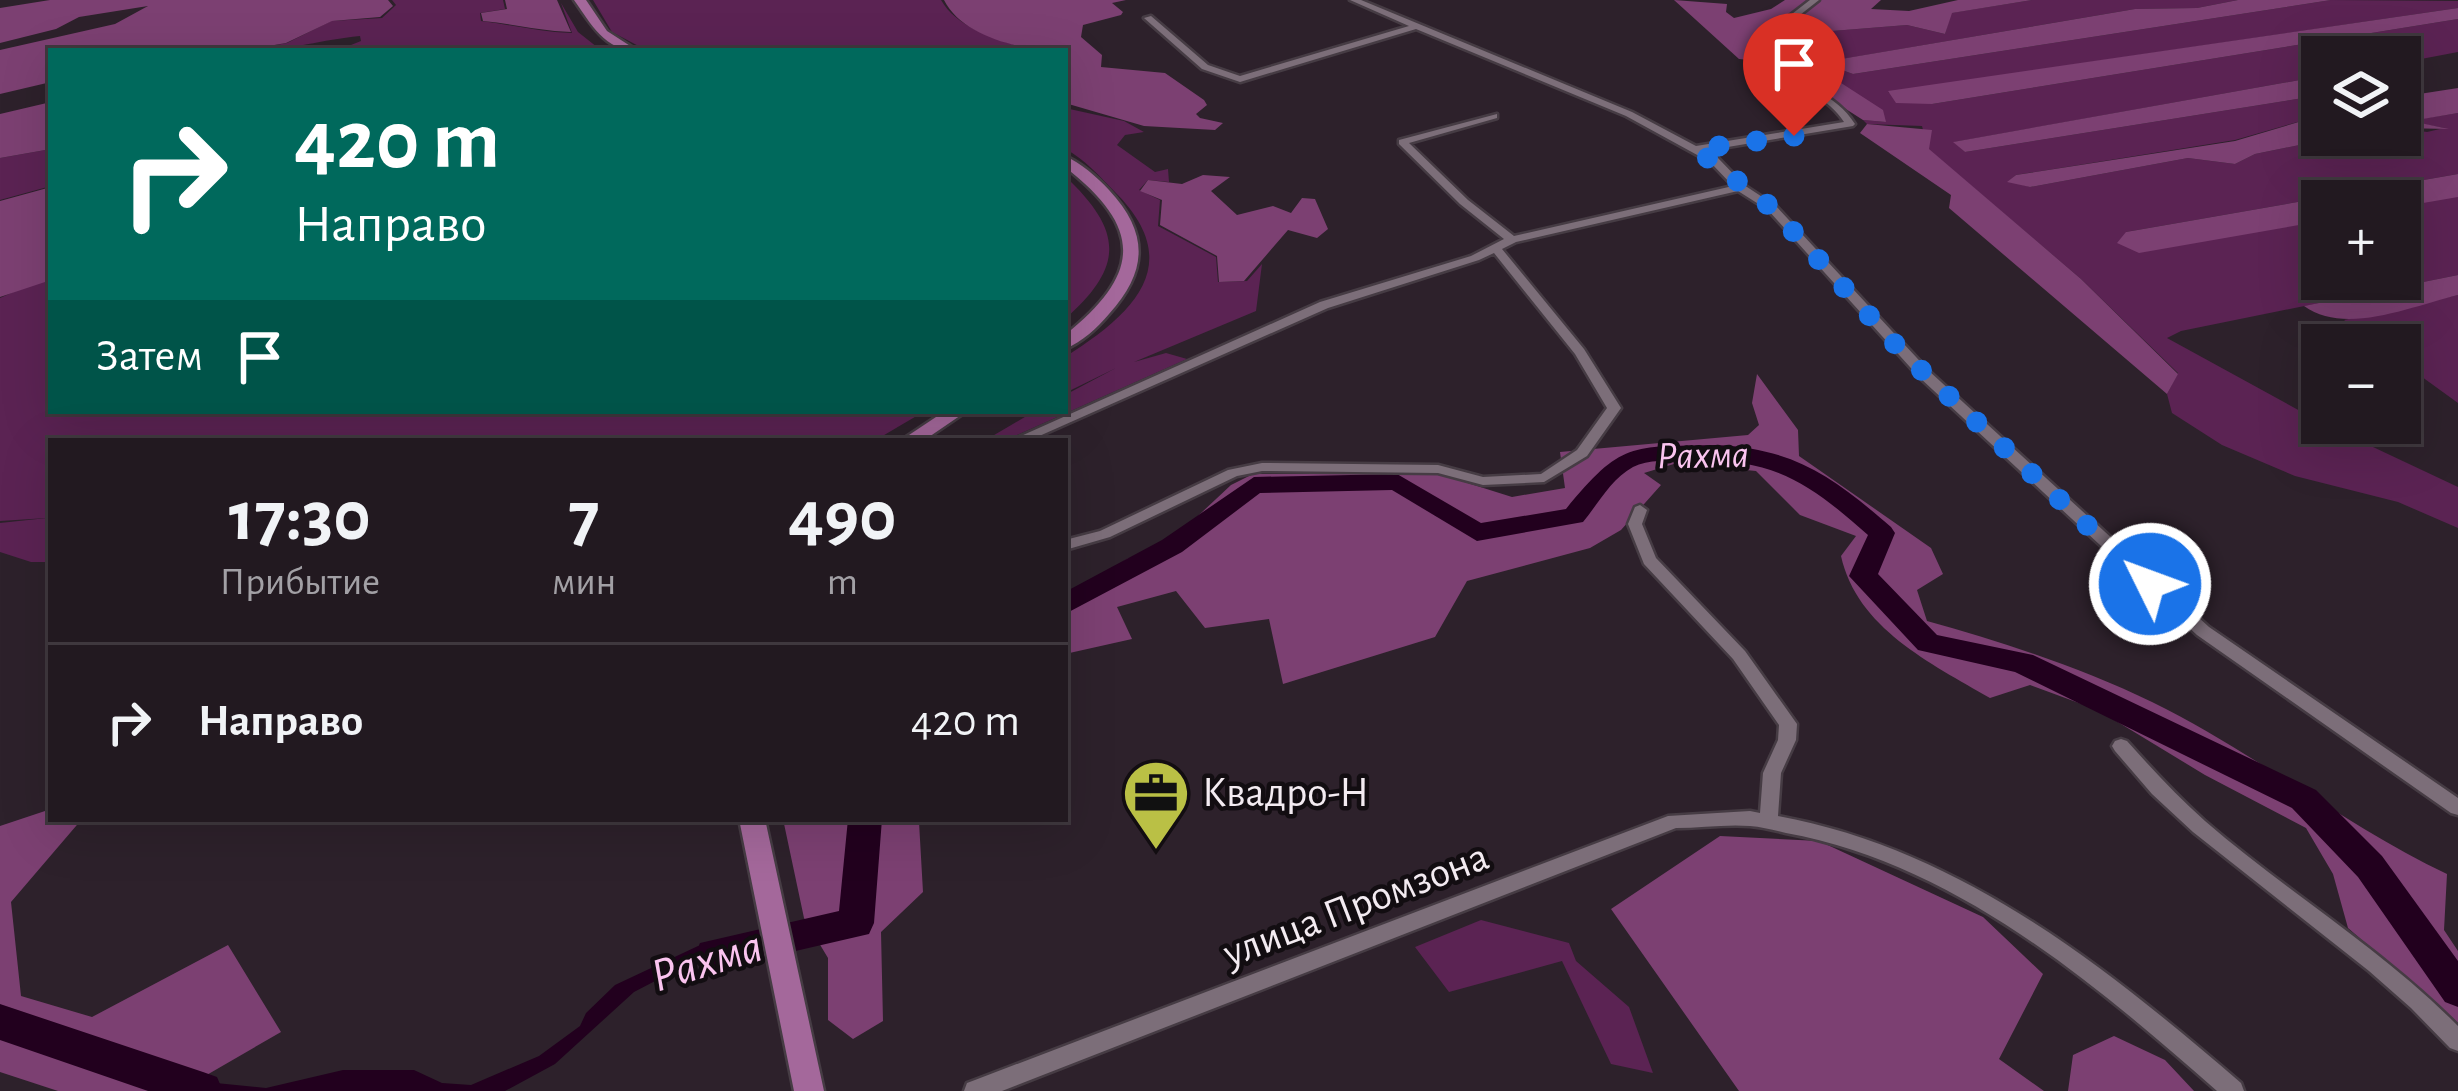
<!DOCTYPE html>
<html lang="ru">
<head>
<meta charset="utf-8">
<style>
  :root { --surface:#221920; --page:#2e262d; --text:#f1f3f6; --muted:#a2a0a5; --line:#3f383e }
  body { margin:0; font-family:"Alegreya Sans",sans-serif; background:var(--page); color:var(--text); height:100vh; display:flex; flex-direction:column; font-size:45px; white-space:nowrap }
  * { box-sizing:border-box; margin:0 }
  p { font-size:39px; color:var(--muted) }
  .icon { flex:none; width:66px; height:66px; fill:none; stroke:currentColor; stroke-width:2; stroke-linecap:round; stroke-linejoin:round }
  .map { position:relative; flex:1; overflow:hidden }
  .details { position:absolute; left:48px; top:438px; width:1020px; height:384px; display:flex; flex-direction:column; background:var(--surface); border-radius:0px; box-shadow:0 12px 48px #0002,0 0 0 3px var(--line) }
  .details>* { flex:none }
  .top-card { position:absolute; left:48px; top:48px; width:1020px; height:366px; border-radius:0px; box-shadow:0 12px 48px #0002,0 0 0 3px var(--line); background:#00695c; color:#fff; overflow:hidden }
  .buttons { position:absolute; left:2301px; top:36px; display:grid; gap:24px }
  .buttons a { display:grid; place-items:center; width:120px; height:120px; border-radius:0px; background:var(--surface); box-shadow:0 12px 48px #0002,0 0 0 3px var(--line); font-size:60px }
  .pin { position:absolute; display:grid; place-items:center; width:102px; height:102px; color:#fff; margin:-123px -51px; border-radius:50% 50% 50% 0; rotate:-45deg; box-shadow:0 0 12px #0007 }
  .pin .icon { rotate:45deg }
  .me { position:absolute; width:132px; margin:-66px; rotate:312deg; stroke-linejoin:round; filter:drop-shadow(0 0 9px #0008) }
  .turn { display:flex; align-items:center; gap:42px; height:252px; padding:0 48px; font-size:54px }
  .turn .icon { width:156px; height:156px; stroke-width:2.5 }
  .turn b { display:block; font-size:84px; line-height:102px }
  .then { display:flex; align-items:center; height:114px; padding:0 48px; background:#0003; gap:24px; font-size:45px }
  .eta { display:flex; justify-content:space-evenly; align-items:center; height:204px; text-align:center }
  .eta b { font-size:72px; font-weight:700; line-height:84px }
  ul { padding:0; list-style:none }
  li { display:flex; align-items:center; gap:36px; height:156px; padding:0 48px; border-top:3px solid var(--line) }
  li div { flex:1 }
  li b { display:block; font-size:45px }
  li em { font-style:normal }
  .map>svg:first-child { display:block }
  .green { fill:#5b2353 }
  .forest { fill:#7c4072 }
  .water { fill:#22001e }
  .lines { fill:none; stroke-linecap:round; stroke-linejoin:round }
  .river { fill:#22001e; fill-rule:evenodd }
  .minor-casing { stroke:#463c44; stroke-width:5 }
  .major-casing { stroke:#463c44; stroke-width:5 }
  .minor { fill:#7c6e79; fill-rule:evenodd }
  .major { fill:#a4689b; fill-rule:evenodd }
  .route { stroke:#1a73e8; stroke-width:21; stroke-dasharray:0 37.8 }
  .labels { text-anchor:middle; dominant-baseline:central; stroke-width:9; stroke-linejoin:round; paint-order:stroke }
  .water-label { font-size:39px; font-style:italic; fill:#fac4ef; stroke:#120d11 }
  .near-poi-label { font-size:42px; fill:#f3ebf1; stroke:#120d11; text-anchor:start }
  .near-street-label { font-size:42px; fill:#f3ebf1; stroke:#120d11 }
  .near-water-label { font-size:48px; font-style:italic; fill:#fac4ef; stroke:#120d11 }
</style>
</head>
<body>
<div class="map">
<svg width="2458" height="1091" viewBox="0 0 2458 1091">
  <rect width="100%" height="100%" fill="#2d212b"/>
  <path class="green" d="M392,0H503L505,9L480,13L481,21C513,25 539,32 572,33L561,3L578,32L602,51L566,47L551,51H336L361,41L360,36C318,40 289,51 245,51L287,43L331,21L382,18L396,5Z
    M593,0H941C958,30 1001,40 1033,51H648L612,32Z
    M2032,0H2238L2197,8L2135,9L1842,59L1839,69L1853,74L2331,0L2458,1V8L1888,92L1932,104L2458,19V52L2400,63V57H2322V76L1954,142L1965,152L2322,95V115L2235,140L2016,175L2009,181L2030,187L2188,158L2235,164L2255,154L2349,135H2400V128L2427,132L2444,128L2407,121L2458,113V174L2126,232L2322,219V279H2400V205L2458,194V275L2181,331L2167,338L2322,423L2458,487V528L2398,502L2295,476L2222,445L2172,413L2167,394L2178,373L2081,279L1928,149L1922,126L1867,124L1863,120L1886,122L1807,60L1832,31L1907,25L1945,34L1951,13Z
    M1065,108L1124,121L1144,132L1125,135L1117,145L1155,172L1168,169L1169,182L1148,180L1139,190L1160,200L1158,226L1216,257L1218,282L1247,281L1262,264L1256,311L1134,362L1166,353L1187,359L1004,441H984L1035,411H1065V395L1116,368L1065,393V357C1135,313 1187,263 1114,191C1099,176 1085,159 1065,149Z
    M51,149V186L0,200V158Z
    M1065,176C1123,231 1125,266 1065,319Z
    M51,281V411H925L874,441H748V436L703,441H51V562H31L0,552V523L47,518L0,521V298L36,282Z
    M2458,295V403L2400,361V345H2378L2344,320Z
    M1481,920L1569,943L1576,961L1629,1007L1653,1073L1611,1064L1562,961L1449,992L1415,947Z"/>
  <path class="forest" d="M50,0H388L393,6L380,17L332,21L286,43L240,51H51V82L0,94V50L115,24L148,6L79,17L56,29L0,43V8Z
    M505,0H557L571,32C540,31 514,24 483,21L481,13L507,9Z
    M944,0H1126L1112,3L1123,12L1121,15L1083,25L1081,37L1102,55L1101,67L1165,73L1204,100L1207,105L1196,114L1200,118L1223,123L1215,130L1144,126L1065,103V51C1025,51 963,38 944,0Z
    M1674,0L1727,4L1726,12L1734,18L1771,9L1785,0H1881L1871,9L1909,11L1958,0H2032L1952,13L1945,34L1907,25L1832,31L1807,61L1883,110L1886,122L1863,120L1772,62L1739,59Z
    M2238,0H2331L1853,74L1839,69L1841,59L2135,9L2197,8Z
    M2458,8V19L1932,104L1896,103L1888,91Z
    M2322,76V95L1965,152L1953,142Z
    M2458,88V113L2411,121L2449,129L2400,128V97Z
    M51,102V149L0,158V114Z
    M2322,115V135H2349L2255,154L2235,164L2188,158L2030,187L2007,182L2016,175L2235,141Z
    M1867,124L1932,130L1929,149L2081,279L2178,374L2167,394L1949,208L1951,195L1860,133Z
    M2458,174V197L2400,207V201H2322V221L2139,253L2117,243L2126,232Z
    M1203,175L1230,177L1211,191L1237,215L1273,206L1291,213L1302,198L1315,199L1328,229L1317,238L1288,230L1244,281L1219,282L1217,256L1160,225L1162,200L1140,191L1148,180L1182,184Z
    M51,187V280L0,297V201Z
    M2458,275V295C2412,306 2345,336 2304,306Z
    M1757,374L1798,430L1799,456L1931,548L1943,574L1917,590L1927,621C2003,642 2082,668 2152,702C2254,752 2344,825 2447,874L2444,930L2458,951V1023L2348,928L2333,874L2306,828L2205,775L2098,710L2030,685L1990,698C1930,663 1857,628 1841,556L1856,536L1800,515L1756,471L1677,463L1644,473L1661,485L1621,530L1590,548L1467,581L1435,637L1283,684L1269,619L1205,628L1176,591L1117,607L1132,639L1065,654V600L1127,559L1169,543L1231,485L1253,474H1439L1512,497L1565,488L1560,452L1748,435L1759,425L1752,403Z
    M51,809V819H82L11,902L21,996L92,1017L228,945L281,1032L179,1091H58L0,1072V826Z
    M783,819L919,822L923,892L881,932L883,1021L853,1039L828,1020V958L804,918Z
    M1720,836L1819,841L1983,917L2043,974L1999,1059L2044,1091H1739L1611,909Z
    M2114,1036L2165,1060L2194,1091H2068L2073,1055Z"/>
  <path class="water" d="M745,942L748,957L684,966L634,992L555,1064L505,1091H211L216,1083L266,1088L343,1070H414L442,1083L471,1085L539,1056L580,1026L586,1013L615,985L698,946Z"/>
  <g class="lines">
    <path class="river" d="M1716,445C1796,449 1833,477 1891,527L1895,533L1878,574L1937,635L2033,655L2316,790L2382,856L2458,961V1007L2445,1002L2358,877L2292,808L2015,672L1918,650L1849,576L1868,535C1806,480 1772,458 1687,460C1670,461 1648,459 1633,467C1611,479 1598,504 1583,522L1477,541L1392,490L1260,493L1182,552L1065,614V592L1162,540L1254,477L1397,474L1481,523L1566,509C1622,441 1630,447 1716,445Z
      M848,819H882L874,923L869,934L713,970L700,965L695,954L700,943L839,911Z
      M0,1004L203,1072L217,1077L223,1091H148L0,1040Z"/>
    <defs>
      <path id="minor" d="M1350,0H1361L1632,112L1696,146L1844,122C1821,85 1774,88 1749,47L1810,0H1819L1758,48C1782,86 1829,83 1855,124L1853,126L1704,151L1718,158L1744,185L1776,206L1929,371L2209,627L2458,798V815L2451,813L2197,635L1919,377L1768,210L1738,191L1516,242L1502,249L1584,349L1621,408L1587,456L1544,482L1483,485L1438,473L1262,471L1237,476L1110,537L1065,550V540L1100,531L1228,470L1262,463L1438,465L1483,477L1541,474L1577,450L1607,408L1575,354L1494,253L1479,260L1328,308L1028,441H1010L1320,302L1471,256L1504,239L1460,204L1399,144V140L1497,114V118L1409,143L1468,200L1514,236L1733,186L1710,162L1626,116L1416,29L1240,82L1202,69L1144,18L1151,16L1208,65L1240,76L1409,26Z
        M1640,505L1647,510L1642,524L1656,558L1745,651L1797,724L1796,740L1781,773L1778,816C1959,849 2105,966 2241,1083L2244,1091H2217C2093,982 1953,863 1786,833C1774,830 1762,827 1750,826C1726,824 1700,828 1676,828L1002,1091H964L967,1083L975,1080L1668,816L1750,811L1760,813L1763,773L1778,740L1779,725L1733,659L1644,564L1628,524L1635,507Z
        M2121,739L2127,741C2152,769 2177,796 2205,821C2288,893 2381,948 2458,1026V1051L2450,1048L2411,1008L2369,971L2193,832L2152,794L2115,751L2112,746L2115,741Z"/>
      <path id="major" d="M574,0H586L607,31L638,51C605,51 591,24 574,0Z
        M1065,156C1081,163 1097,177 1109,190C1149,233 1148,271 1109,314C1097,328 1082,342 1065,349V335C1142,273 1143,228 1065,167Z
        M945,411H967L923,441H900Z
        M739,819H765L824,1091H794Z"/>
    </defs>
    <use href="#minor" class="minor-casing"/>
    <use href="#major" class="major-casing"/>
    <use href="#minor" class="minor"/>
    <use href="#major" class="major"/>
  </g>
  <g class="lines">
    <path class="route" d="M1794,136L1696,149L1772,208L1904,354L2150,584"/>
  </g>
  <defs>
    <symbol id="office-pin" viewBox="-11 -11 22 30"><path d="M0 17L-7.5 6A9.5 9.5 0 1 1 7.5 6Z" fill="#bac045" stroke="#120d11"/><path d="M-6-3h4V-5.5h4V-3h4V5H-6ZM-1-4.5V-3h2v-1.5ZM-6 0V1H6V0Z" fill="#111"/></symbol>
  </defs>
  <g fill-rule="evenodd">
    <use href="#office-pin" x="1118" y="755" width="76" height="104"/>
  </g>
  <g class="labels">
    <g class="water-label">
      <text transform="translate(1703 456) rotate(-1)">Рахма</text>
    </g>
    <g class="near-poi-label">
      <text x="1202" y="793">Квадро-Н</text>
    </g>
    <g class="near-street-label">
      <text transform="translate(1356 905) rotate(-21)">улица Промзона</text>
    </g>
    <g class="near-water-label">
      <text transform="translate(707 962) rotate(-17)">Рахма</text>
    </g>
  </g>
</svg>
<div class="buttons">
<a><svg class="icon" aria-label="layers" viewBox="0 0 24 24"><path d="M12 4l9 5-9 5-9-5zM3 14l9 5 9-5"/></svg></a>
<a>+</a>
<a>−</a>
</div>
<div class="pin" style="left:1794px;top:136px;background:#d93025"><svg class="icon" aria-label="arrive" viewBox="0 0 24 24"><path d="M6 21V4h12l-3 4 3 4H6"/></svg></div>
<svg class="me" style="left:2150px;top:584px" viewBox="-20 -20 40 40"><circle r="17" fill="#1a73e8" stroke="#fff" stroke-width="3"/><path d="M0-11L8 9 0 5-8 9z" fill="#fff"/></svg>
<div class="top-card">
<div class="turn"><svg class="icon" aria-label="right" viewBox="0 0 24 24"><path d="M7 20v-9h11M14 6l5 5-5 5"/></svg><div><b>420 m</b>Направо</div></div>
<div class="then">Затем<svg class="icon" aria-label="arrive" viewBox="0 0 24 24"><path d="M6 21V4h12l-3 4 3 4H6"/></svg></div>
</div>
<section class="details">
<div class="eta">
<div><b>17:30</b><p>Прибытие</p></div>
<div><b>7</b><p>мин</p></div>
<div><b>490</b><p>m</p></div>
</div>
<ul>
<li><svg class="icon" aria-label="right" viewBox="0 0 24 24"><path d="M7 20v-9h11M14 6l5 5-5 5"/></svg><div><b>Направо</b></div><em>420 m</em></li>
</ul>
</section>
</div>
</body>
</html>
